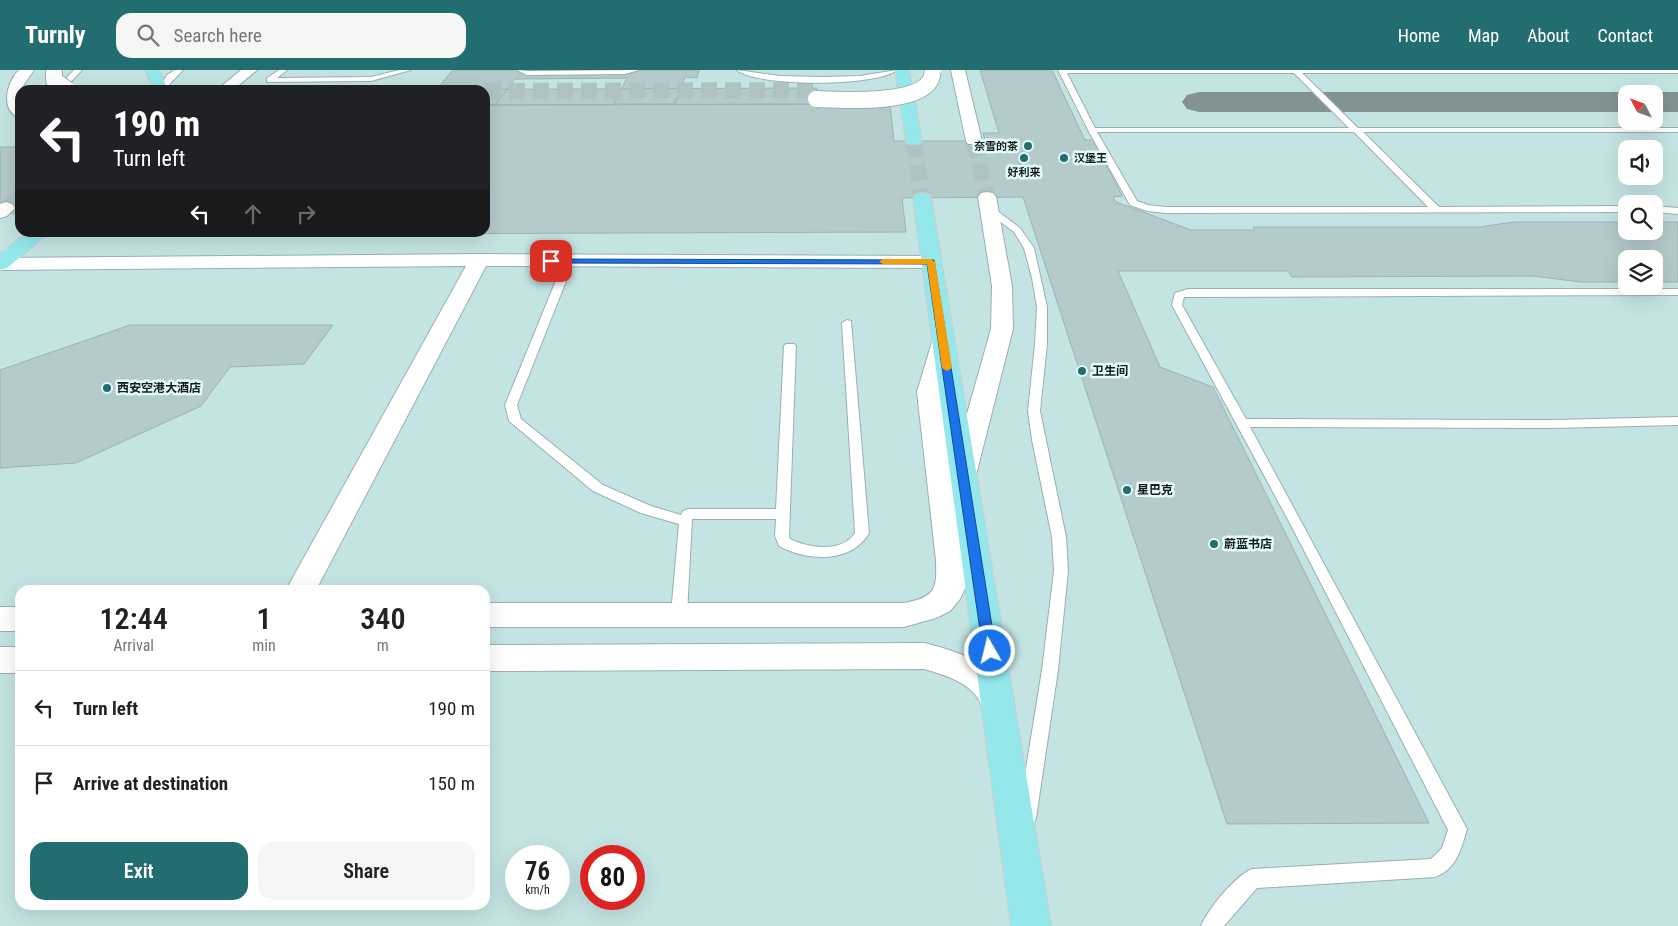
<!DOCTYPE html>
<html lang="en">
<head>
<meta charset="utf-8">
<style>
  :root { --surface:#fff; --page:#f6f6f6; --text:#222; --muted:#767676; --line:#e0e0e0; --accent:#226d70 }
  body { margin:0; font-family:"Roboto Condensed","Noto Sans SC",sans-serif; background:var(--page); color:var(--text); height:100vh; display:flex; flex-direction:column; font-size:19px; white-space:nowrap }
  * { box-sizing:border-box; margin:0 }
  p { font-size:16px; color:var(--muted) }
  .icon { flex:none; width:28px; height:28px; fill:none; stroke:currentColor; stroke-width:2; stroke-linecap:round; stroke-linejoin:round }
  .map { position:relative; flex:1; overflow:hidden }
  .sheet { position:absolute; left:15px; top:515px; width:475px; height:325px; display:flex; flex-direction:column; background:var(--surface); border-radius:15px; box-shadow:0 5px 20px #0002 }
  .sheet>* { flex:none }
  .top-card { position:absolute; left:15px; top:15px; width:475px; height:152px; border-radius:15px; box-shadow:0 5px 20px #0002; background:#202124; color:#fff; overflow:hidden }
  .needle { width:32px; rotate:311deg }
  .controls { position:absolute; left:1618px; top:15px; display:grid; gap:10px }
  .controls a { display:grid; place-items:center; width:45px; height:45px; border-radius:10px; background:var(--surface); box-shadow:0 5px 20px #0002; font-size:25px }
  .speed { position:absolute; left:505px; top:775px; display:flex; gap:10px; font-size:25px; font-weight:700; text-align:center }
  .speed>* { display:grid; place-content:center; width:65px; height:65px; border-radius:50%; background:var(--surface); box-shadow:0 5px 20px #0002; line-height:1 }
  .speed small { font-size:12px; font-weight:400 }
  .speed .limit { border:8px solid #d22; background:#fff; color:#111 }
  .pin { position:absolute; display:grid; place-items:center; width:42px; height:42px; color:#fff; margin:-21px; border-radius:10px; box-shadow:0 2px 8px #0006 }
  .me { position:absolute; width:55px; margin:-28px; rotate:352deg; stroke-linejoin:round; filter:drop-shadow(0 0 4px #0008) }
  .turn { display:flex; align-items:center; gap:18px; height:105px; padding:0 15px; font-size:22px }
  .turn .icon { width:65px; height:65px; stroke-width:2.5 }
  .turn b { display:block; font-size:35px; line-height:42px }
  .lanes { display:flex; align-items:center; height:48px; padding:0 15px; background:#0003; justify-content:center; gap:25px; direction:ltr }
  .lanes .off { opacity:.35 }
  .eta { display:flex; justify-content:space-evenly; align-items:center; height:85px; text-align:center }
  .eta b { font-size:30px; font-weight:600; line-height:35px }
  .cta { display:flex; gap:10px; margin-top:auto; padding:10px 15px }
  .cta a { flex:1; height:58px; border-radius:15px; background:var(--accent); color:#fff; font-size:20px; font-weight:600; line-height:58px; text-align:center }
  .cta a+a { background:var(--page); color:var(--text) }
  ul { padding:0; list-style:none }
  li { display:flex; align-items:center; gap:15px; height:75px; padding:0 15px; border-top:1px solid var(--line) }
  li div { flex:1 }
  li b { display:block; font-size:19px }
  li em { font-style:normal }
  header { display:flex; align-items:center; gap:30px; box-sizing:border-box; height:70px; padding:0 25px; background:var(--accent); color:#fff }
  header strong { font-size:24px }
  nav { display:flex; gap:28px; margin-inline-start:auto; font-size:18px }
  .search { width:350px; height:45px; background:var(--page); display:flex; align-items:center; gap:12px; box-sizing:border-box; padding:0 18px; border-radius:15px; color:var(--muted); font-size:19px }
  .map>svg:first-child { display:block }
  .built { fill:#c4e4e4; fill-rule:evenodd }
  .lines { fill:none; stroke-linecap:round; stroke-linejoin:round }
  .taxiway { fill:#839394; fill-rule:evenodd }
  .building { fill:#b5cacb; stroke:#9db2b3 }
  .tertiary-tunnel-far1 { stroke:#b0c3c4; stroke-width:16; stroke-dasharray:16 8; stroke-linecap:butt }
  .tertiary-tunnel { stroke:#b0c3c4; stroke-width:21; stroke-dasharray:21 11; stroke-linecap:butt }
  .trunk-tunnel { stroke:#b0c3c4; stroke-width:16; stroke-dasharray:16 8; stroke-linecap:butt }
  .service-casing { stroke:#9aafb0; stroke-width:2 }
  .tertiary-casing { stroke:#9aafb0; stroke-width:2 }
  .trunk-casing { stroke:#cbcdcd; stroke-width:2 }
  .service { fill:#fff; fill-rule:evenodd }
  .tertiary { fill:#fff; fill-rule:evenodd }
  .trunk { fill:#94e8eb; fill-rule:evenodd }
  .tertiary-bridge-casing { stroke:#9aafb0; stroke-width:18; stroke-linecap:butt }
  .tertiary-bridge { stroke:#fff; stroke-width:16 }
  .route { fill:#1a73e8; stroke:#114b97 }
  .slow { fill:#f59e0b }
  .poi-dot { fill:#226d70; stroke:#e4fbfb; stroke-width:2 }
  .labels { text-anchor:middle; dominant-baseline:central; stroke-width:5; stroke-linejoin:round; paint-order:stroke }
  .far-poi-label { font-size:11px; font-weight:bold; fill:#131b1c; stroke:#e4fbfb; text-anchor:end }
  .poi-label { font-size:12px; font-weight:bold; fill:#131b1c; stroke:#e4fbfb; text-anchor:start }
</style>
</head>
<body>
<header>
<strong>Turnly</strong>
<div class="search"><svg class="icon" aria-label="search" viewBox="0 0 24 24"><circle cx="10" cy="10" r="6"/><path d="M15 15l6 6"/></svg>Search here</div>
<nav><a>Home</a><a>Map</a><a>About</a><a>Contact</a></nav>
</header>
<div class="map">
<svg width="1678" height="856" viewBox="0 0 1678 856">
  <rect width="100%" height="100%" fill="#d7edee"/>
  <path class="built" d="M0,0H1678V856H0ZM20,20H485V162H20ZM1626,24H1654V51H1626ZM1626,79H1654V106H1626ZM1626,134H1654V161H1626ZM1626,189H1654V216H1626ZM20,520H485V835H20ZM516,786H559V829H516ZM591,786H634V829H591Z"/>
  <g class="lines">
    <path class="taxiway" d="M1199,22H1626L1633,24H1626V42H1199L1187,39L1182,32L1187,25Z
      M1654,22H1678V42H1654V24H1647Z"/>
  </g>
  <path class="building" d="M453,0H699L697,8L685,7L675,34H614L627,8L515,9L495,35H485V20H436Z
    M980,0H1052L1085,70H1094L1122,126L1113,127L1116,132L1191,160H1255L1253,157H1480L1513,152H1626V161H1654V152H1678V212H1654V189H1626V212H1581L1533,206L1292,207L1288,201H1118L1160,297L1213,317L1429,753L1227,754L1023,127L902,128L906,162L75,165L77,162H485V35L890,34L894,71H985L983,63H999Z
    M817,18L816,34L485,35V20H324Z
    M0,77H20V138H0Z
    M130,255H333L304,294L230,297L201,336L76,393L0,398V300Z"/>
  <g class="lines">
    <path class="tertiary-tunnel-far1" d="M485,21L816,20
      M974,71L987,127
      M6,138L20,129"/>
    <path class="tertiary-tunnel" d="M6,138L8,136"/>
    <path class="trunk-tunnel" d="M914,71L922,128"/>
    <defs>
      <path id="service" d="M74,0H82L63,20H55Z
        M175,0H183L164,20H158L167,5Z
        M279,0H287L277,8L371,7L399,0H411L371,11L267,12V8Z
        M517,0L528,1L639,0L625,4L527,5Z
        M737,0L781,6L824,7L860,6L897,0C877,17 757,17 737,0Z
        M1058,0H1678V3H1302L1358,58H1678V62H1363L1439,137L1626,136V142L1166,143L1147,141L1130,135L1088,60ZM1067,3H1294L1349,58H1095ZM1097,62H1354L1428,137H1166L1148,135L1137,131Z
        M1654,136L1678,138V144L1654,142Z
        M986,137H992L1020,158L1034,178L1047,237V274L1040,341L1066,467L1068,501L1058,600L1036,748L1034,754L1027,757L1020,754L1018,748L1042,600L1054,501L1052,467L1032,370L1028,341L1035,274L1037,237L1032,208L1024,178L1014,162L986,141Z
        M569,188L574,191L517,335L521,349L603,415L651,436L681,445L683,441L688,439H776L784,276L786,274H794L796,276L789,466L790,469C807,478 843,483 855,463L842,253L847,250L851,251L869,463C851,494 807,491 779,476L775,466L776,449H692L687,544L685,548L679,550L673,548L671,544L679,454L641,443L593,421L509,351L505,335L564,191Z
        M1188,219H1678V225L1184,227L1182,235L1246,349L1552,350L1678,347V355L1552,358L1250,357L1467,759C1461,779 1457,799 1435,807L1257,818L1224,856H1201C1208,839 1235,806 1252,799L1431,789L1442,778L1448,760L1293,459L1172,235L1175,223Z"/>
      <path id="tertiary" d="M19,0H34L20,20V48C0,41 6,13 19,0Z
        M241,0H257L233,20H217Z
        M951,0H965L982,71L980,74H968L966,71Z
        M987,122L993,123L996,127L1012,216L1013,259L976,405L972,411L963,414L954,411L967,514L960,529L950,541L936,548L904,557H485V533H904C936,527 937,519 936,490L917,322L932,272L935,267L943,265L951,267L954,272L941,322L952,397L991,259L992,216L978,127L981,123Z
        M6,132L12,134L15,138L7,146L0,148V134Z
        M479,184L931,186L938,188L941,192L938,196L931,198L486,196L316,520H286L466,196L0,200V188Z
        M0,537H20V561H0Z
        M924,573C954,580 1032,604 1010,648L998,652L986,648C983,642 982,635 979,630C969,612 942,604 924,599L485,601V575Z
        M0,577H20V603H0Z"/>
      <path id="trunk" d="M145,0H159L168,20H154Z
        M895,0H909L922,71L920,74H908L906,71Z
        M922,123L928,124L931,128L1051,856H1011L913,128L916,124Z
        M28,162H50L7,198L0,200V184Z"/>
    </defs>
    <use href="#service" class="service-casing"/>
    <use href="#tertiary" class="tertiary-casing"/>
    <use href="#trunk" class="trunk-casing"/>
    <use href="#service" class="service"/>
    <use href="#tertiary" class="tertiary"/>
    <use href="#trunk" class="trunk"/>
    <defs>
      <path id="tertiary-bridge" d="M54,0V10L68,20
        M816,29C841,30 915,35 930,11C932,9 932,3 933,0"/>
    </defs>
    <use href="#tertiary-bridge" class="tertiary-bridge-casing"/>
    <use href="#tertiary-bridge" class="tertiary-bridge"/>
  </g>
  <path class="route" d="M548,189L934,190L996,581L994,585L990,586L983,581L927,194L551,193H548Z"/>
  <path class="slow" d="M931,189L935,192L952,298L947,301L942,298L927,194H883L879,192L883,189Z"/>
  <g class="poi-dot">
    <circle cx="1028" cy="76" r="5"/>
    <circle cx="1024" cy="88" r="5"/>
    <circle cx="1064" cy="88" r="5"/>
    <circle cx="1082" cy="301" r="5"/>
    <circle cx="107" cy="318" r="5"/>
    <circle cx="1127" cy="420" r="5"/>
    <circle cx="1214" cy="474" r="5"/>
  </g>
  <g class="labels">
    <g class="far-poi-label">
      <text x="1018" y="76">奈雪的茶</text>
      <text x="1074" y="88" text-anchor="start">汉堡王</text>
      <text x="1024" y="102" text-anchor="middle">好利来</text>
    </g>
    <g class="poi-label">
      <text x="1092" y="301">卫生间</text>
      <text x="117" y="318">西安空港大酒店</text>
      <text x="1137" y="420">星巴克</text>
      <text x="1224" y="474">蔚蓝书店</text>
    </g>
  </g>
</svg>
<div class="controls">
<a><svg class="needle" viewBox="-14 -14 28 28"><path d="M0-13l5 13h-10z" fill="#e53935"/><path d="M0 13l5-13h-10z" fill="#767676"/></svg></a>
<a><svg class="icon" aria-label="sound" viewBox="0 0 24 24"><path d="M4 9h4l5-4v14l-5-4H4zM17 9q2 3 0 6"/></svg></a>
<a><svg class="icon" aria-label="search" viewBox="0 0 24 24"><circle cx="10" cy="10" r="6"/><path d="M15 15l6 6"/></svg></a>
<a><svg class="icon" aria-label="layers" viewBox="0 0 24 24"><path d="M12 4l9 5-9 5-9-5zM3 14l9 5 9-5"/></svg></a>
</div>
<div class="speed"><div>76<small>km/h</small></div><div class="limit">80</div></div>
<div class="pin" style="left:551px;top:191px;background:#d93025"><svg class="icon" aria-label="arrive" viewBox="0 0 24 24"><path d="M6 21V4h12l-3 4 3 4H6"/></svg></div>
<svg class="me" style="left:990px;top:581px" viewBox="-20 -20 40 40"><circle r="17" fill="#1a73e8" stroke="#fff" stroke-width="3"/><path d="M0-11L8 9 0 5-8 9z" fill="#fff"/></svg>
<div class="top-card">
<div class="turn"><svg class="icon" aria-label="left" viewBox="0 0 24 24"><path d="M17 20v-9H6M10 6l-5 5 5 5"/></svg><div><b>190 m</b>Turn left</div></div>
<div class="lanes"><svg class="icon" aria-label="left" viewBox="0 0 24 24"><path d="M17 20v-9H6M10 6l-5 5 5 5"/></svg><svg class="icon off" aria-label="ahead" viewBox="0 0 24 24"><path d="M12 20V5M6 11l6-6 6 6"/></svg><svg class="icon off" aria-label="right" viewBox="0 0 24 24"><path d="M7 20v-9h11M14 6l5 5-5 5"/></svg></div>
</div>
<section class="sheet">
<div class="eta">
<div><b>12:44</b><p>Arrival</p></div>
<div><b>1</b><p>min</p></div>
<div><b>340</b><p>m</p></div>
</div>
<ul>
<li><svg class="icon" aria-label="left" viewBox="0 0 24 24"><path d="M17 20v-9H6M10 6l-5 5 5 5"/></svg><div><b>Turn left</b></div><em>190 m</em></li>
<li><svg class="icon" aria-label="arrive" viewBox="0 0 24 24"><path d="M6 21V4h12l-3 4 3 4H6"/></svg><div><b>Arrive at destination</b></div><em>150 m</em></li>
</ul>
<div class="cta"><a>Exit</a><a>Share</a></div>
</section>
</div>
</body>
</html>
